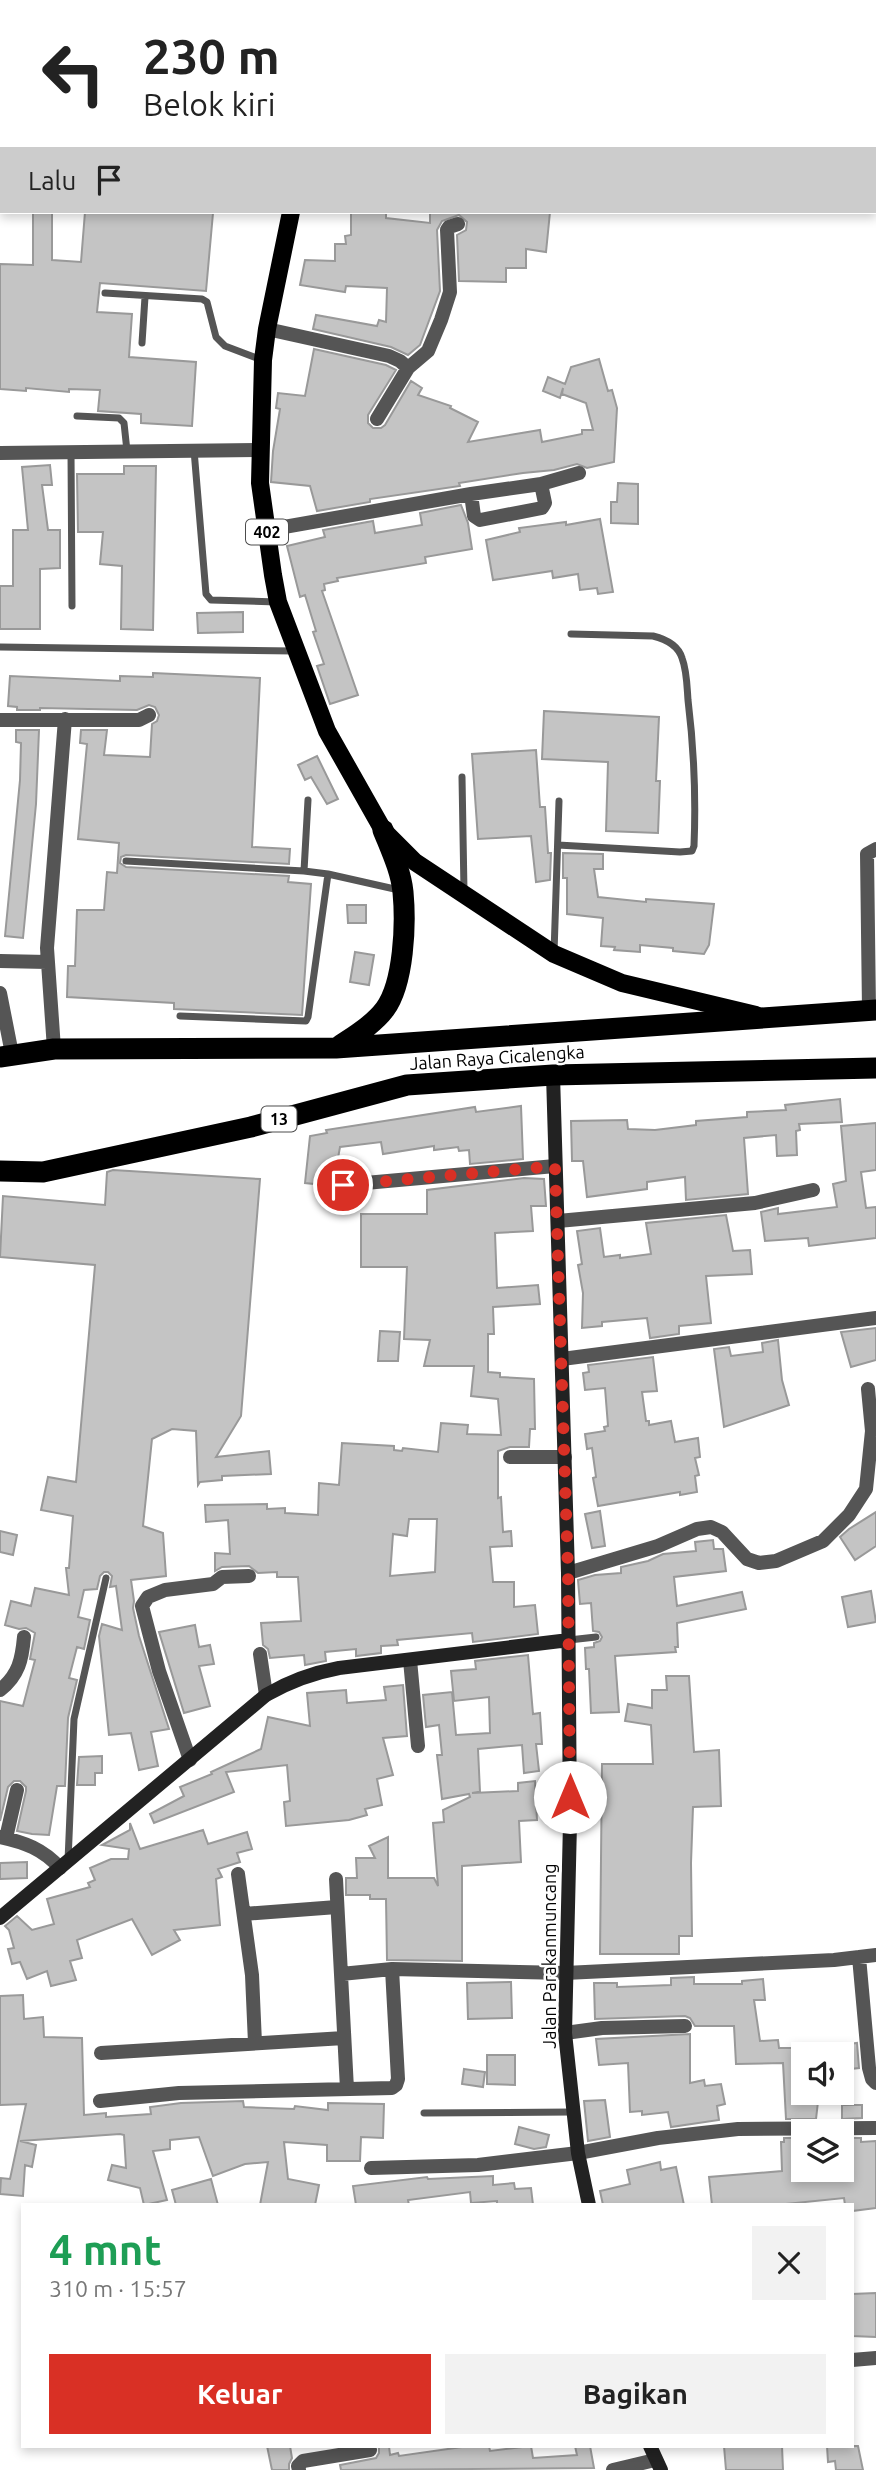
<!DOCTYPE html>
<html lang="id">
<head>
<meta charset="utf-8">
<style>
  :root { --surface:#fff; --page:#f2f2f2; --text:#222; --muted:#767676; --accent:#d93025 }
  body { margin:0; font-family:Ubuntu,sans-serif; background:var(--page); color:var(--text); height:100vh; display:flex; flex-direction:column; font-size:26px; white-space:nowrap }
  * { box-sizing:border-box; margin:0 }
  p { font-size:23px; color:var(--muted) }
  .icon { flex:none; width:38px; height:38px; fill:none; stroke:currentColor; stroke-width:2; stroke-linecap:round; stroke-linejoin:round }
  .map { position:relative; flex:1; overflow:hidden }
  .side { position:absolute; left:21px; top:2203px; width:833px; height:245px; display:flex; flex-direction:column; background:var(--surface); border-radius:0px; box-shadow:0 4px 10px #0003 }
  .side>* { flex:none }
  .banner { position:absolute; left:0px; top:0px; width:877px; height:214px; box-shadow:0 4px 10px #0003; background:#fff; color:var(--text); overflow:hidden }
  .controls { position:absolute; left:791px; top:2042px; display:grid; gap:14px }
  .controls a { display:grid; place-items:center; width:63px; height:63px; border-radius:0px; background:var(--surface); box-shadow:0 4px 10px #0003; font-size:35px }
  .pin { position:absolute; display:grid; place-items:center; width:60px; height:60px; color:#fff; margin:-30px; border:4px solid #fff; border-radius:50%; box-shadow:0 2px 7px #0007 }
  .me { position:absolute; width:77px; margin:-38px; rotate:0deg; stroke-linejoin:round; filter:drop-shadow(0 0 5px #0008) }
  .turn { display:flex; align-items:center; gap:24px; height:147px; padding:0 28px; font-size:32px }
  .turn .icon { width:91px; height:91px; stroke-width:2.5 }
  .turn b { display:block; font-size:49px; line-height:60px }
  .then { display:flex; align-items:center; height:66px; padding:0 28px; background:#0003; gap:14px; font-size:26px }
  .round { display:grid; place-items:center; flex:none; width:74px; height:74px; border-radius:0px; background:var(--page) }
  .overview { display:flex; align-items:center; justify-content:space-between; height:119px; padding:0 28px }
  h1 { font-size:42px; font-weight:600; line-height:52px; color:#1e9e55 }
  .cta { display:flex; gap:14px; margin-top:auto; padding:14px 28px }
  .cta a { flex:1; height:80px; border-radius:0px; background:var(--accent); color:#fff; font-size:28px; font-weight:600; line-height:80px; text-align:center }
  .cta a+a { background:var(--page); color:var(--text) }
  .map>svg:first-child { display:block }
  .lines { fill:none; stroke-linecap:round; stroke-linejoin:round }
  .river { stroke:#a3a3a3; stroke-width:33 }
  .building { fill:#c4c4c4; stroke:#999; stroke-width:2; fill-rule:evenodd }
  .lane { stroke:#555; stroke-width:7 }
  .street { stroke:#555; stroke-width:14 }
  .secondary { stroke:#222; stroke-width:14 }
  .primary { stroke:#000; stroke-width:18 }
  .highway { stroke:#000; stroke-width:21 }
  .route { stroke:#d93025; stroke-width:12; stroke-dasharray:0 21.6 }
  .labels { text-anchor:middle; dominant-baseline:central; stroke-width:5; stroke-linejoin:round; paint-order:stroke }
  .shield { fill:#fff; stroke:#4c4c4c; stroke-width:2 }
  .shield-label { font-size:16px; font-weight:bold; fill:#000 }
  .street-label { font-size:18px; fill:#000; stroke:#fff }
</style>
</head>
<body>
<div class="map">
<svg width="876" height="2470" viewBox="0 0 876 2470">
  <rect width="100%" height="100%" fill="#fff"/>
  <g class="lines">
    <path class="river" d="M805,0L807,2
      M875,13H876"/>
  </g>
  <path class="building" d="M33,212H52V260L81,262L85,212L213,213L206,291L100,283L97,312L132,314L129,357L196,362L192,426L141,423V414L98,411L100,390L69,389V392L26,388V391L0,389V264L33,265Z
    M351,212H386V218L430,223V212H550L546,252L526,249V268H506V282L459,281L457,235L466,230L467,222L459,215L442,221L437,230L440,291L420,345L408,355L391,347L313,329L316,315L377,326L379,320L386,322L387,288L346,286L345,292L300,285L305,260L335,261V244H346L345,236L351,235Z
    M314,349L386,365L396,370L368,415V423L373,428H381L385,425L411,381L422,388L418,395L451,406L450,408L478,422L468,442L540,430L542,442L582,434V430H593L586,403L562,394L563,388L560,398L543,391L548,377L565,384L571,367L599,359L608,391L612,390L617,408L614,462L587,468L577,464L554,470L523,473L459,483L460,486L370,499V502L317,511L310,486L271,482L273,451L280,409L276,408L278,393L305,396Z
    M50,465L52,485H42L48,530H60V568L40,569V629H0V586H13V530H28L22,467Z
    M124,466H156L153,630L121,629L122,566L100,564L103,532H78L77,474H124Z
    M618,483L638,484V524L611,523V502H617Z
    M461,505L468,523L472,549L425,557L426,563L337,578L338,581L324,584L325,590L322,591L358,695L330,704L317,666L324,664L313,632L316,631L305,595L300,597L287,546L325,537L323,530L373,521L375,533L422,525L420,513Z
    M600,519L613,592L598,594L597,588L580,590L578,574L553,578L552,571L493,580L486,540L520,532L519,528L566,522V525Z
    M243,612V632L198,633L197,613Z
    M153,673L260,678L252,847L290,849L289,864L126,855L121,857L120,863L126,867L289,876L288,882L311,884L302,1015L174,1009V1003L67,997L68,966H75L77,910H104L107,872L117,873L119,843L78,839L87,744L80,743L81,730H107L104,755L150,757L152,724L157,721L159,715L155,707L149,705L137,710L40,708V710H17V707L8,706L10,676L120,681V676L153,677Z
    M544,711L659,717L656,781H660L658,833L606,831L608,762L542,759Z
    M16,730H39L36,804L23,938L5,936L20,780L21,743L16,742Z
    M536,750L540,807H545L548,853H551L550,880L536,882L531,836L478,839L472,754Z
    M317,756L338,799L327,804L311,777L305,780L298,765Z
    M563,853L603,854V869H594L598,897L646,902V899L714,904L709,945L704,954L673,951V948L640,945V952L614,950L615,947L601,946L603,918L567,914V878H563Z
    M347,905H366V923H348Z
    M355,952L374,955L369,985L350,982Z
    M840,1099L842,1122L799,1124L800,1130L796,1131L797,1155L777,1156L776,1135L744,1138L748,1194L686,1200L685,1177L647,1182V1189L587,1197L583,1161H572L571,1121L627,1120L628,1129L655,1130L696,1125V1121L747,1117V1112L786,1110L785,1105Z
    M521,1106L523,1159L470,1164L469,1150L459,1151L458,1147L434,1150V1146L383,1154L381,1142L340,1147L333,1186L305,1183L310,1136L327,1133L326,1130L475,1107L476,1112Z
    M876,1123V1170L861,1172L866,1208L876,1207V1238L809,1246L808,1238L765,1241L761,1212L778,1208V1214L837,1207L833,1184L846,1181L841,1126Z
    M113,1170L260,1179L241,1416L216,1457L269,1451L271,1474L222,1476V1480L200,1482L198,1485L196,1431L172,1429L152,1439L143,1526L163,1533L166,1576L131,1580L134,1601L133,1608L139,1636L169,1729L151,1732L158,1766L139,1770L131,1733L109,1735L99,1636L102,1624L122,1630L116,1586L110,1587L112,1576L108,1572H104L100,1576L97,1589L84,1590L78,1617L90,1620L84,1649L77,1647L69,1678L77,1680L68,1718L65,1786H57L49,1835L32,1834L17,1831L26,1791V1787L20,1781H14L8,1787L0,1821V1701L23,1706L35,1660L30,1659L35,1633L26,1628L19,1629L5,1625L11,1601L31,1606L35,1588L69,1595L66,1568H69L73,1516L41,1510L48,1477L76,1482L95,1265L0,1257L3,1196L105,1205L107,1172Z
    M524,1178L544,1179L546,1206H531L533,1231L495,1233L497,1288L538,1285L540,1304L493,1307L494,1334H488V1372L500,1373V1377L534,1379L535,1429H530L529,1447H510L498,1451V1498L501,1497L503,1532L511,1531L512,1546L490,1547L493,1582H514V1607L535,1605L538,1634L473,1642L472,1633L397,1640L398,1645L381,1646V1653L356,1656V1649L325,1652L326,1661L305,1665L304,1655L270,1658L268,1649L263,1645L261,1623L301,1621L298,1577H277V1572L258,1573L249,1566L222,1567L215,1571V1553L230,1554L228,1520L206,1522L205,1505L267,1504V1509L285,1508V1513L318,1515L319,1483L339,1485L342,1443L394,1446V1450L402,1451L403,1448L438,1452L441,1423L468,1425L467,1434L501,1435L498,1399L471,1396L474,1366H424L430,1340L404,1339L407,1267H361V1214H427V1190ZM409,1519H437L435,1572L390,1576L393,1534L407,1536Z
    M726,1215L733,1251L750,1250L752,1274L706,1276L711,1323L679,1326V1334L650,1338L647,1318L602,1322V1326L582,1328L583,1293L578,1265L582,1264L577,1231L600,1228L604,1257L620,1255V1258L651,1254L646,1223Z
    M876,1328V1360L851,1367L841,1332Z
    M380,1331L400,1332L398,1361H378Z
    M778,1340L782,1380L789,1405L724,1427L714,1349L729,1347L731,1356L763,1352L762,1343Z
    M653,1357L657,1391L642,1392L646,1421H649V1425L671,1421L675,1442L698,1438L700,1457L695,1458L699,1475L695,1476L697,1492L680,1495V1492L598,1506L593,1478L596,1477L592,1448L587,1449L585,1434L605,1431L604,1427L608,1426L605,1388L585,1390L583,1373L589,1372L588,1365Z
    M600,1511L605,1546L592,1548L585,1514Z
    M876,1512V1546L855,1560L840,1537L849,1529Z
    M0,1531L17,1535L13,1555L0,1552Z
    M713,1540L714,1549H723L726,1571L674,1577L677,1606L742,1592L746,1609L677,1623L678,1647H675L676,1652L615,1656L619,1712L591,1713L589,1669H586L585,1648L594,1647V1643L600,1641L602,1637L599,1632L593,1631L591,1603L580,1604L578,1580L595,1575L621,1573V1567L648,1561L663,1554L696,1551L695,1542Z
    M871,1591L876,1622L848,1627L842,1597Z
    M195,1625L199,1647L210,1645L214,1664L199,1666L210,1706L184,1713L159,1632Z
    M528,1655L533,1714L540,1713L542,1744H536L539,1771L524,1773L522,1745L478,1749L480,1792L472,1793L518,1791V1783L535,1781L537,1820L519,1821L521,1862L462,1866V1961L387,1960L386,1899H370V1895H346V1878H357L356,1858H375L369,1846L388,1837V1878H434L438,1886L433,1823L444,1822L443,1810L470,1797L469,1794L442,1799L437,1755H442L439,1725L426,1727L423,1695L452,1692L456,1735L490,1733L489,1697L454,1701L451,1671L476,1669L475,1661Z
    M666,1676H689L694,1752L719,1750L721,1806L693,1807L691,1863L692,1936H679V1954H600L602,1764H653L651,1725L625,1721L628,1704L652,1708V1690H667Z
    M403,1685L407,1736L383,1738L393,1775L377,1779L382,1805L365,1809L367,1815L349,1820L286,1826L284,1802L290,1801L287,1765L226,1772L234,1792L154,1823L150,1814L184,1796L180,1787L212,1774L211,1772L261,1749L268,1717L310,1726L307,1693L346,1690L347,1703L386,1700L384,1687Z
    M102,1756V1773H95V1785H77L79,1757Z
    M130,1823L140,1849L203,1830L208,1844L247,1832L252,1849L237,1853L240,1862L218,1869L222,1877L216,1879L220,1925L174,1930L180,1940L152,1955L132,1919L77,1940L82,1958L70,1961L76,1980L51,1986L47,1971L27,1979L20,1962L12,1964L8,1949L14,1948L9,1930L5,1926L17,1916L32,1930L54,1924L47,1899L90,1887L88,1883L95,1880L90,1868L111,1859H128L129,1849L102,1845L130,1830Z
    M27,1862V1878L0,1879V1863Z
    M694,1977V1984H742V1981L763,1979L765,2000H754L760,2041L778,2040L779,2048H801L803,2093H819L816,2119H786L783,2063L736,2064L734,2026H695L690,2018L685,2016L595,2019L594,1983H617V1987L671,1985V1978Z
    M511,1982L512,2018L468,2019L467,1983Z
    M23,1995L24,2019L43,2017L44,2037L82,2038L84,2115L106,2113V2117L151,2114L150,2107L181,2103L243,2101L244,2107L294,2109L295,2106L328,2110V2103L384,2104L383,2138L361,2137L360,2161H327V2145L284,2142L288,2179L319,2185L315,2205H260L268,2162L245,2164L213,2176L199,2137L170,2140V2149L153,2151L167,2200L144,2205L140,2188L108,2180L112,2165L126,2168L124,2135L120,2134L20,2141L36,2145L32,2167L25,2165L23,2196L0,2194L1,2178L10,2179L26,2104L0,2105V1996Z
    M690,2034V2083L704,2080L705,2086L721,2084L725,2104L717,2106L719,2120L671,2127L668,2112L642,2115V2111L630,2112L628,2063L599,2065L596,2039Z
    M857,2043L859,2068L842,2070V2045Z
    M487,2055H515V2085L487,2084Z
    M464,2069L485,2072L483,2087L462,2084Z
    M605,2100L610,2137L588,2141L584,2101Z
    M842,2105H862V2118L842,2119Z
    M519,2127L549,2135L546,2147L534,2149L515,2144Z
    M784,2138H803V2174L842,2170V2138H861V2142L876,2141V2208L852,2211V2205H845L844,2198L776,2205H712L709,2177L782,2171L781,2142H784Z
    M660,2162L661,2170L676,2167L684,2205H603L600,2191L630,2184L627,2170Z
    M493,2176V2185L514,2183L515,2189L531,2188L533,2205H497V2201L471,2203L470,2192L408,2200L409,2205H356L353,2186L427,2177L428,2179Z
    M211,2179L218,2205H176L172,2190Z
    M876,2293V2337L852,2336V2294Z
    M267,2446H290L292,2458L289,2464V2470H272Z
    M379,2446H389L390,2455L398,2453L399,2456L469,2446H489L490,2451L531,2446L533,2458L577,2455L575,2446H590L594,2468L341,2470L340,2465L376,2458L379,2453Z
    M724,2446H782L783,2470H726Z
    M827,2446H858L863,2470H836L835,2461L828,2462Z"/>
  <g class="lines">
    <path class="lane" d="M105,293L202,299L207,302L216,337L225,346L262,360
      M142,343L145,297
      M77,416L119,418L124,423L127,451
      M194,450L206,594L211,600L277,602
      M71,452L72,606
      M0,647L294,651
      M462,777L464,891
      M308,800L304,871L328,874L399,890
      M558,845L680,852L692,851L694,846C696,798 694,749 688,700C687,687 687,671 682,658C678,645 665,639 653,636L571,634
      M126,861L304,871
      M554,953L559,801
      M180,1016L306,1021L308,1017L328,874
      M569,1640L596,1637
      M68,1861L74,1719L106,1578
      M424,2113L572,2112"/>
    <path class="street" d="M102,0V2
      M0,94H2
      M267,329L389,356L400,361L408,368
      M377,419L408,368L428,351L441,320L450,292L447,230L449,227L458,224
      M0,453L259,450
      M471,494L474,516L480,520L542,508L545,503L541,484
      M267,530L471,494L541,484L579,473
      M0,720H139L149,715
      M0,961L47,962
      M0,993L12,1054
      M869,1010L867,854L876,849
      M54,1049L47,948L65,719
      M343,1185L555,1166
      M558,1221L755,1203L813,1190
      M562,1359L876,1318
      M868,1389L872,1431
      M510,1457H565
      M568,1573L658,1546L697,1529L711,1527L722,1532L747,1559L759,1563L776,1561L823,1541L849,1515L866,1489L872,1431L876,1429
      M260,1654L266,1695
      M410,1660L418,1746
      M0,1690C19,1675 22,1659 24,1637
      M190,1760L159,1671L142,1606L148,1597L165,1590L213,1584L222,1577L249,1576
      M0,1837C24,1842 43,1849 60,1868
      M6,1838L17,1790
      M238,1874L252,1975L255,2043
      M336,1879L347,2089
      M244,1914L337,1907
      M859,1957L869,2068L872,2079L876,2083
      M341,1974L392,1969L565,1973L834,1960L876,1955
      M565,2033L602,2028L685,2026
      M101,2053L344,2038
      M100,2101L179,2093L392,2088L396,2085L398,2079L392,1969
      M371,2168L478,2165L578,2153L658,2138L738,2129L876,2128
      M852,2360L876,2358
      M299,2470L298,2466L303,2461L370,2450
      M613,2470L655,2460"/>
    <path class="secondary" d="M553,1075L568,1573L570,1823L565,2033L578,2153L589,2205
      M0,1918L266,1695C290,1681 312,1673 339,1668L569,1640
      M650,2446L661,2470"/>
    <path class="primary" d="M320,2L321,0
      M291,212L267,329L263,360L260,483L273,575L278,602L327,731L383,830L415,862L554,954L622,983L756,1015"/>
    <path class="highway" d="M338,1047C354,1036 373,1025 385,1009C404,983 406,924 403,892C401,871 391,850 383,830
      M0,1057L54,1049L336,1048L876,1010
      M0,1171L43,1172L251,1127L407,1085L553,1075L876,1068"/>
  </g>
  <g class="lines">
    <path class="route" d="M343,1185L555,1166L568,1573L570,1797"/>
  </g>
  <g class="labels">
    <g class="shield">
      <rect x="246" y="519.5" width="42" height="25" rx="5"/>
      <rect x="261.5" y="1106.5" width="35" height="25" rx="5"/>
    </g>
    <g class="shield-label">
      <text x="267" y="532">402</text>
      <text x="279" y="1119">13</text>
    </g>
    <g class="street-label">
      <text transform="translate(497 1057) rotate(-4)">Jalan Raya Cicalengka</text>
      <text transform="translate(549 1956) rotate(-90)">Jalan Parakanmuncang</text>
    </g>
  </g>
</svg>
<div class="controls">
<a><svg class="icon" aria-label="sound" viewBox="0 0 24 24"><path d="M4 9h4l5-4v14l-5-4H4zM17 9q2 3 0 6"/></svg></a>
<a><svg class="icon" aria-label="layers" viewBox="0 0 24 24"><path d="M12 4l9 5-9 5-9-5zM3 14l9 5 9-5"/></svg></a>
</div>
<div class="pin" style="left:343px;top:1185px;background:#d93025"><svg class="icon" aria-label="arrive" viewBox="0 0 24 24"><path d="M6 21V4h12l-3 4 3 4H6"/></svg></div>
<svg class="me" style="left:570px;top:1797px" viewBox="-20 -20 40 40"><circle r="19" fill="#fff"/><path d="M0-13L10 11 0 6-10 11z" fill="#d93025"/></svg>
<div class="banner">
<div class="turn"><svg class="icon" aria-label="left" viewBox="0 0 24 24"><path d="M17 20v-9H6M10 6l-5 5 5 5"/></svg><div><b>230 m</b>Belok kiri</div></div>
<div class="then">Lalu<svg class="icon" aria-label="arrive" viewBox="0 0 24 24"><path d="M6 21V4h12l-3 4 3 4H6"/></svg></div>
</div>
<section class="side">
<div class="overview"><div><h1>4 mnt</h1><p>310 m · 15:57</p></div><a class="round"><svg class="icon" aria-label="close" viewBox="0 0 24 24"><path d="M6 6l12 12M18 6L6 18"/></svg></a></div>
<div class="cta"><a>Keluar</a><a>Bagikan</a></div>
</section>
</div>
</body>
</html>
